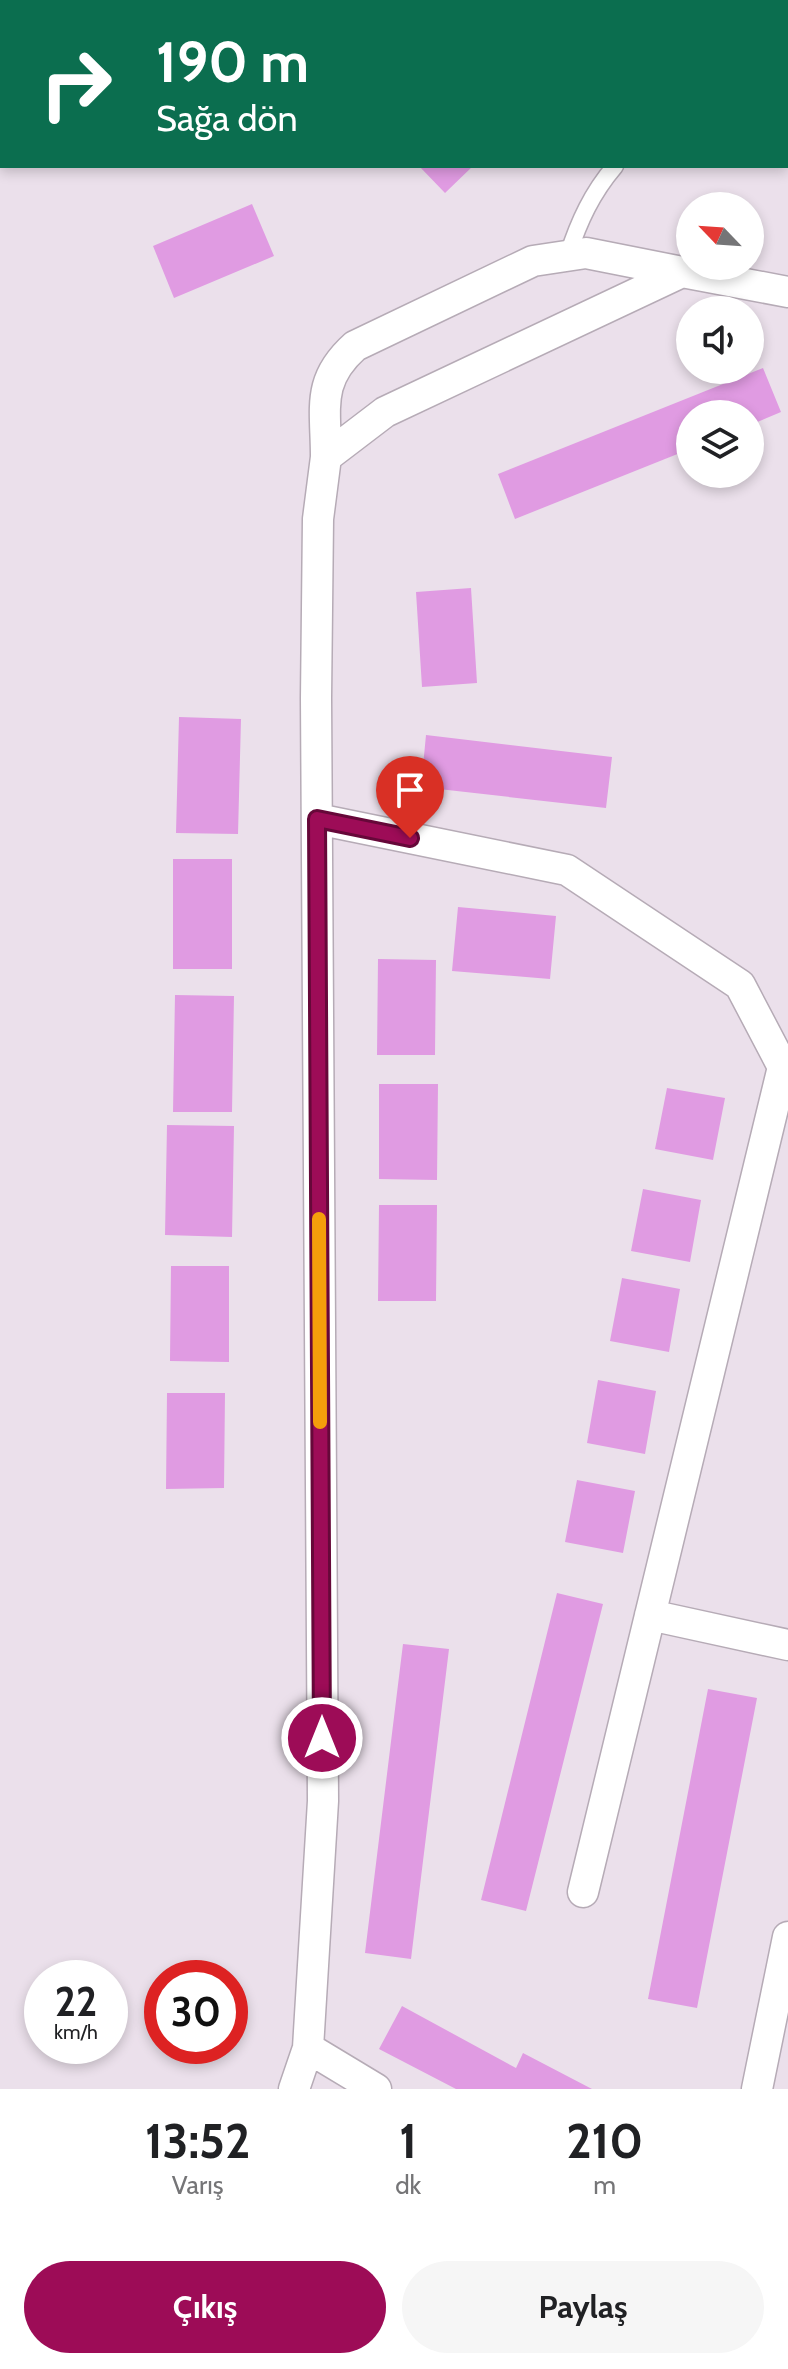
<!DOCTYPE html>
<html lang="tr">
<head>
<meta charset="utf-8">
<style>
  :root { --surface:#fff; --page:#f6f6f6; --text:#202124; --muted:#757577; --accent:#9d0c57 }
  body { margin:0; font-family:Cabin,sans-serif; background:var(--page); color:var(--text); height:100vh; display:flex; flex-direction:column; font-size:30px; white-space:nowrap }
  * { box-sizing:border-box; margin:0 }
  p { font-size:26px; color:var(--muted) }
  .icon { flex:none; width:44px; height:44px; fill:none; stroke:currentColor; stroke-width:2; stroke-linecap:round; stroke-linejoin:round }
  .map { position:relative; height:2089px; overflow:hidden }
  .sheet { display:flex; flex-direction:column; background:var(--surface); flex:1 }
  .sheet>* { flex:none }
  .guide { position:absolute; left:0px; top:0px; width:788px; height:168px; box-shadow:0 4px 12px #0003; background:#0b6e4f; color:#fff; overflow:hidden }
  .needle { width:52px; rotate:295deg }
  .tools { position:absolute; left:676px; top:192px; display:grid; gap:16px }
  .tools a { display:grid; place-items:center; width:88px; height:88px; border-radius:50%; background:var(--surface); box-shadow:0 4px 12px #0003; font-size:40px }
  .speed { position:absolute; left:24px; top:1960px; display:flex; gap:16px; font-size:40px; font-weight:700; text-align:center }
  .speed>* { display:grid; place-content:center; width:104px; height:104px; border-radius:50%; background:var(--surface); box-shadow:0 4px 12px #0003; line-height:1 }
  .speed small { font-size:20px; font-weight:400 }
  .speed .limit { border:12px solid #d22; background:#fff; color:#111 }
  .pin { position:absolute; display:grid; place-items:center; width:68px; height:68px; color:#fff; margin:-82px -34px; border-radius:50% 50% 50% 0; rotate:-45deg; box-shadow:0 0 8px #0007 }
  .pin .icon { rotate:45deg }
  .me { position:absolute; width:88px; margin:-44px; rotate:0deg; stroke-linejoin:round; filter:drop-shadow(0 0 6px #0008) }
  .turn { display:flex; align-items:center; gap:28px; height:168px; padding:0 24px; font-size:36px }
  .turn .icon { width:104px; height:104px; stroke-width:2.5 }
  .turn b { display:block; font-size:56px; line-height:68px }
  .eta { display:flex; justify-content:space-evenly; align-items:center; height:136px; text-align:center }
  .eta b { font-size:48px; font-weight:700; line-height:56px }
  .cta { display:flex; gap:16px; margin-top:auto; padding:16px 24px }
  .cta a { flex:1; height:92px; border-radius:48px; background:var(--accent); color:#fff; font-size:32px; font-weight:700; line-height:92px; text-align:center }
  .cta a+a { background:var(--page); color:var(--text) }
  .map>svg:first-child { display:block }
  .building { fill:#e09be2 }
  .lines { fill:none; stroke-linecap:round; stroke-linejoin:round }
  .service-casing { stroke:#b6abb6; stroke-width:19 }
  .minor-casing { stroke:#b6abb6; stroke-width:33 }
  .service { stroke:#fff; stroke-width:16 }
  .minor { stroke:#fff; stroke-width:30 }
  .route-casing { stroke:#660839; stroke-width:20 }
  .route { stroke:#9d0c57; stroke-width:14 }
  .slow { stroke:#f59e0b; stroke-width:14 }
</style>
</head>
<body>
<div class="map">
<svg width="788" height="2089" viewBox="0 0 788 2089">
  <rect width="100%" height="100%" fill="#ebe0eb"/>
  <path class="building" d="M419,166H473L445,193Z
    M252,204L274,256L174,298L153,246Z
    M763,368L781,412L750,425V414H690V449L515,519L498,474Z
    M471,588L477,683L422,687L416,592Z
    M179,717L241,719L238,834L176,833Z
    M426,735L612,757L606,808L421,787Z
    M173,859H232V969H173Z
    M458,907L556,916L550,979L452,971Z
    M378,959L436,960L435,1055H377Z
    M175,995L234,996L232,1112H173Z
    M379,1084H438L437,1180L379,1179Z
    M667,1088L725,1098L713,1160L655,1149Z
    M167,1125L234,1126L232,1237L165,1235Z
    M643,1189L701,1200L690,1262L631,1251Z
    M379,1205H437L436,1301H378Z
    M171,1266H229V1362L170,1361Z
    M622,1278L680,1289L669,1352L610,1341Z
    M598,1380L656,1391L645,1454L587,1443Z
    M167,1393H225L224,1488L166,1489Z
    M577,1480L635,1491L623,1553L565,1542Z
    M557,1593L603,1604L526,1911L481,1900Z
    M403,1644L449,1649L411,1959L365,1953Z
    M708,1689L757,1698L697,2008L648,1999Z
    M402,2006L516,2068L523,2053L592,2089H456L379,2049Z"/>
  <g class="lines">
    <defs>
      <path id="service" d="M568,255C579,221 592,193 615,166"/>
      <path id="minor" d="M326,457C326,408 316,381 355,346L533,261L586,253L682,272
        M317,819L567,870L740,985L783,1067L583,1892
        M650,1615L788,1645
        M308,2048L376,2089
        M294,2089L308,2048L323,1801L316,698L318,519L326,457L385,412L682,272L788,292
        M757,2089L788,1937"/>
    </defs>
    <use href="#service" class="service-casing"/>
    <use href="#minor" class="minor-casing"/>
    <use href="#service" class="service"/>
    <use href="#minor" class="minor"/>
  </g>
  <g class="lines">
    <defs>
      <path id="route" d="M322,1738L317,819L410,838"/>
    </defs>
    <use href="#route" class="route-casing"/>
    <use href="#route" class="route"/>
    <path class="slow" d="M319,1219L320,1422"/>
  </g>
</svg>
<div class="tools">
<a><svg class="needle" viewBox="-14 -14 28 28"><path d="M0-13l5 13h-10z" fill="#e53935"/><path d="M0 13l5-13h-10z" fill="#757577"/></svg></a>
<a><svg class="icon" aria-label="sound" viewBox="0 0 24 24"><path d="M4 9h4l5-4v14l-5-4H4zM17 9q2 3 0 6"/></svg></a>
<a><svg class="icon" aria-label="layers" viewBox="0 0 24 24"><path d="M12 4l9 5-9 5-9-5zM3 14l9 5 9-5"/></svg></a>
</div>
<div class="speed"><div>22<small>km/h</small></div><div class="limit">30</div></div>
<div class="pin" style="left:410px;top:838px;background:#d93025"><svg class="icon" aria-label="arrive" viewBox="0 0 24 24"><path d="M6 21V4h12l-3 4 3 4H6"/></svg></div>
<svg class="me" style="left:322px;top:1738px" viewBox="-20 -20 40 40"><circle r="17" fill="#9d0c57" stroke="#fff" stroke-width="3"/><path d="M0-11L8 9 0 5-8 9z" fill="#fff"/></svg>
<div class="guide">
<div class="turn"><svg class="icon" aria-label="right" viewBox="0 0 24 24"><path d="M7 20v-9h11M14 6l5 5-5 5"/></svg><div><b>190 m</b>Sağa dön</div></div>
</div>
</div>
<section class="sheet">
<div class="eta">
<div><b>13:52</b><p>Varış</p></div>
<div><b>1</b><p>dk</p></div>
<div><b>210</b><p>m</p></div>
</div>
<div class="cta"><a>Çıkış</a><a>Paylaş</a></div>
</section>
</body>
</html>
